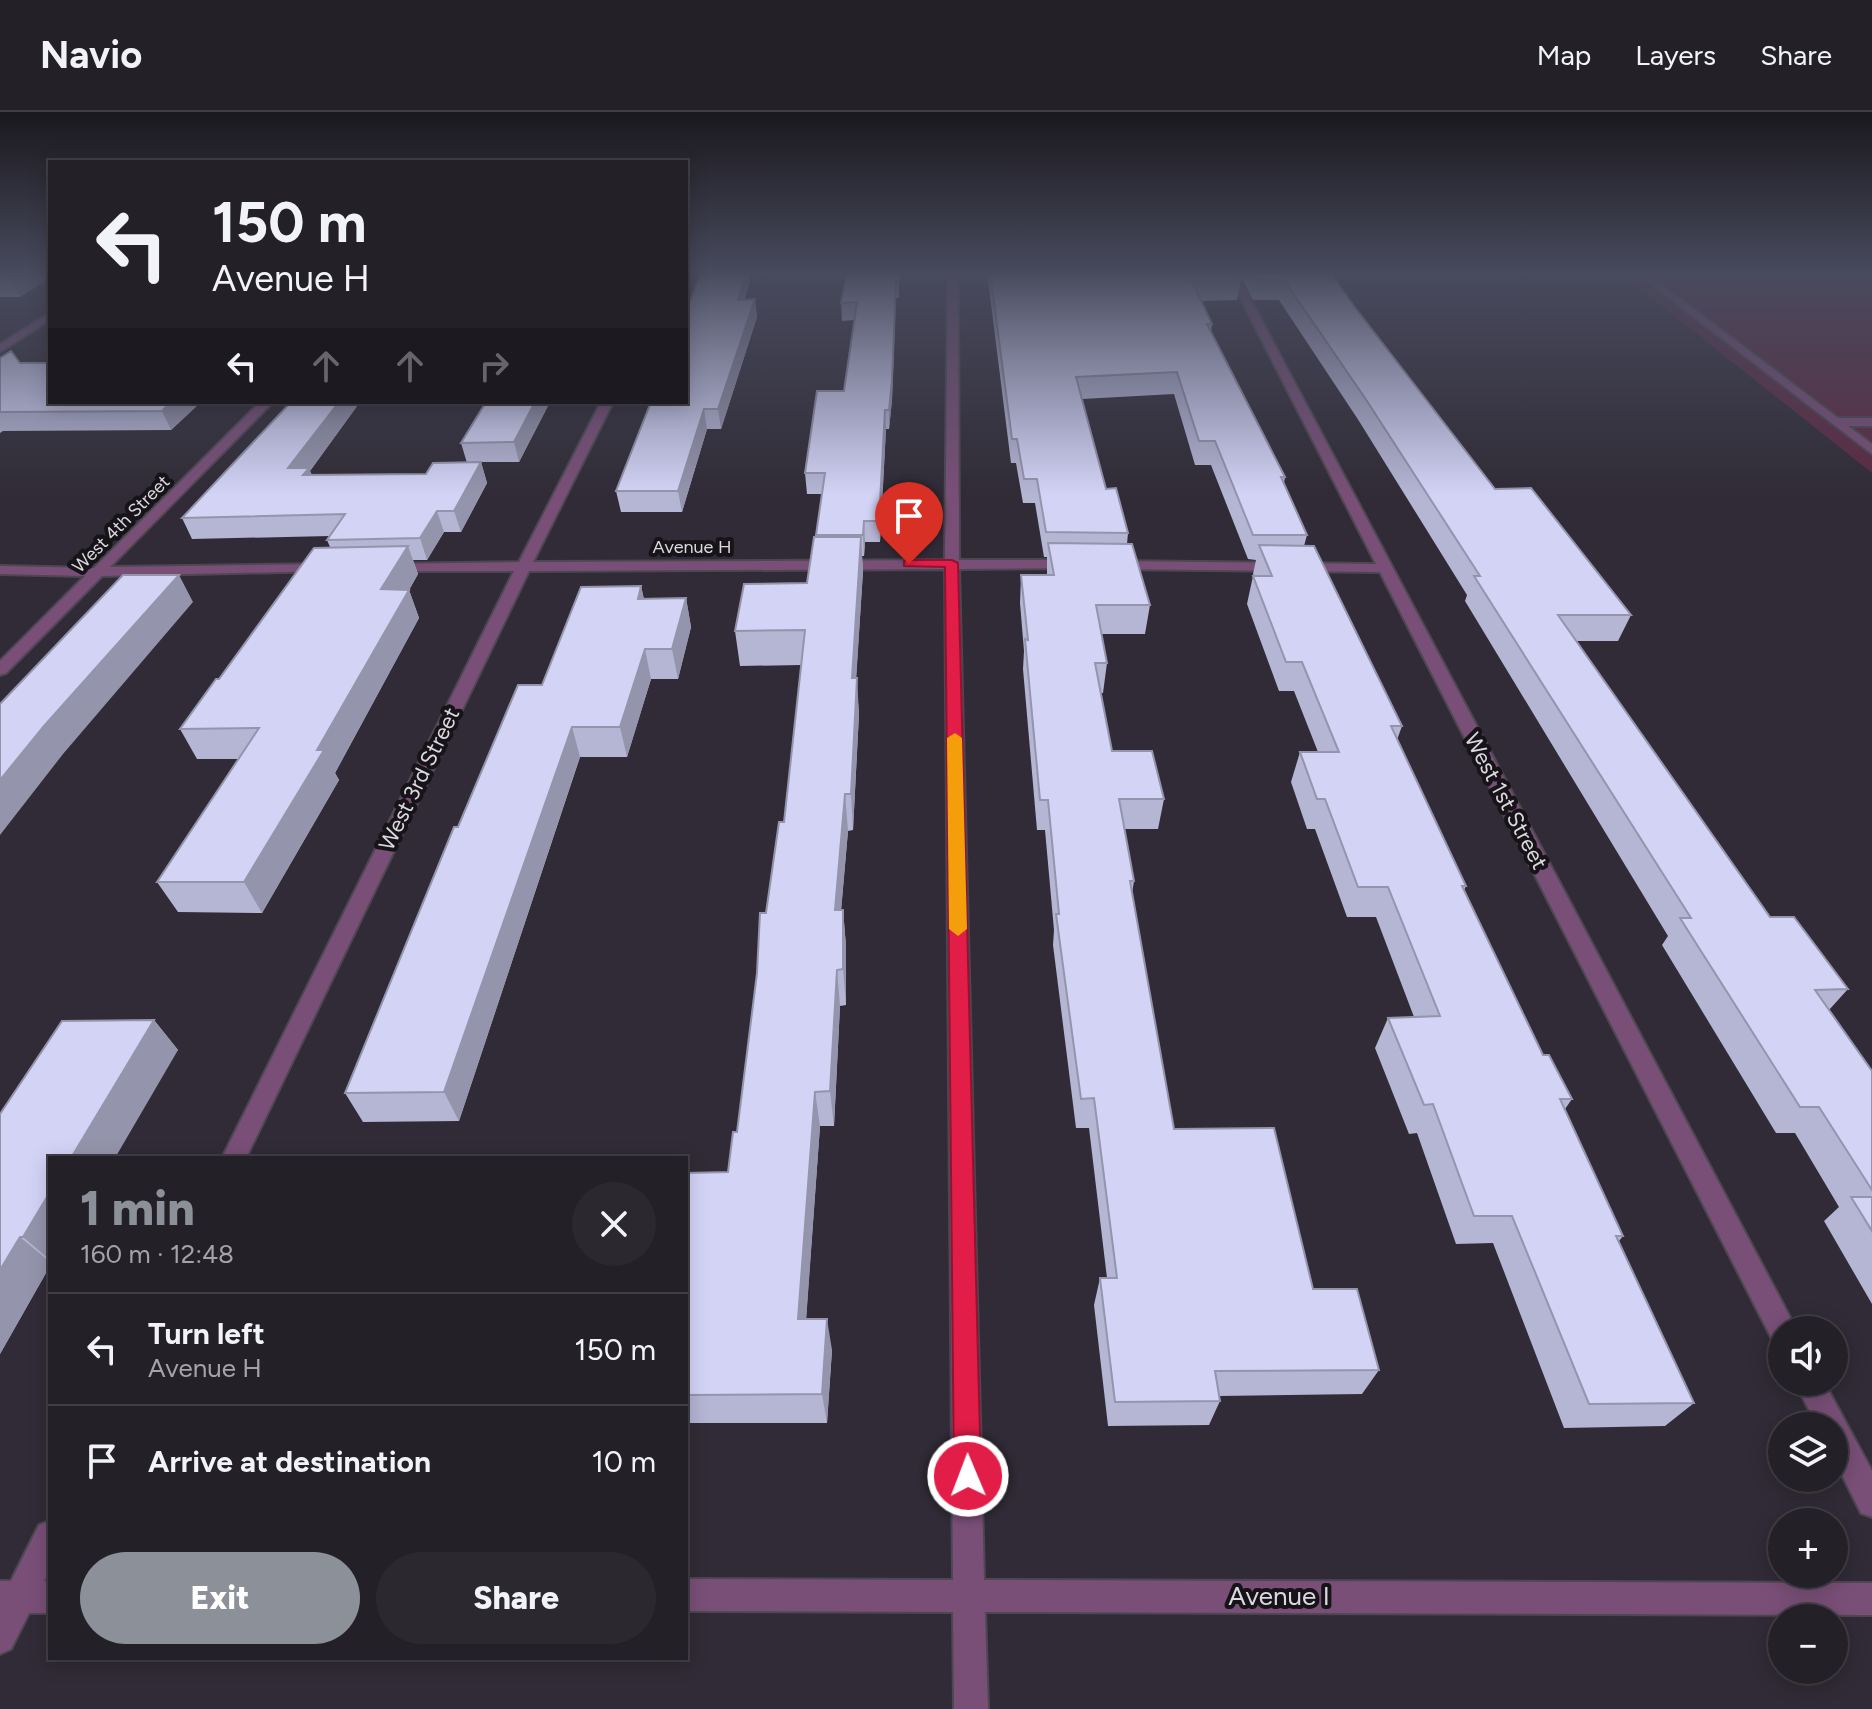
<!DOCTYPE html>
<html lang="en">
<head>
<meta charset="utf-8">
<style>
  :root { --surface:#242028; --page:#2c2830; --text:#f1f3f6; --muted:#a3a3a8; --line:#413e45; --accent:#8c9099 }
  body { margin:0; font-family:Figtree,sans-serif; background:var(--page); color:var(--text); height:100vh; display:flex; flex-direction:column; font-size:30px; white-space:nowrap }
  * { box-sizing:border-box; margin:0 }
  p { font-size:26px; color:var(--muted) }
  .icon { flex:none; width:44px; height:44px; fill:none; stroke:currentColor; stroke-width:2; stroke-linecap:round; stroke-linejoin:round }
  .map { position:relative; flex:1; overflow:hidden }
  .drawer { position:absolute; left:48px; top:1044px; width:640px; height:504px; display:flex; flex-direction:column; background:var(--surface); border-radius:0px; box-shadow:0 4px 20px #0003,0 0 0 2px var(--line) }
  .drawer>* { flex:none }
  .hud { position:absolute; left:48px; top:48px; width:640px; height:244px; border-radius:0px; box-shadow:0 4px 20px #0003,0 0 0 2px var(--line); background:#242028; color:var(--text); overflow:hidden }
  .fabs { position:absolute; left:1768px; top:1204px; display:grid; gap:16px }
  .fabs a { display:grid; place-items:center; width:80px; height:80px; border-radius:50%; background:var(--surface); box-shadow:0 4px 20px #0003,0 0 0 2px var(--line); font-size:40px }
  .pin { position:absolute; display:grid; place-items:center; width:68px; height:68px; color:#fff; margin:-82px -34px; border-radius:50% 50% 50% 0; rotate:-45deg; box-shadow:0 0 8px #0007 }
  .pin .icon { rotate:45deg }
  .me { position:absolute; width:88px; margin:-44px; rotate:359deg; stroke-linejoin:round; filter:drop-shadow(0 0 6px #0008) }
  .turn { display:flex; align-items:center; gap:28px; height:168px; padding:0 32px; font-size:36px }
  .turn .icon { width:104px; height:104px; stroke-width:2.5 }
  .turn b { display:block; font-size:56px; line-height:68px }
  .lanes { display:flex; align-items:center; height:76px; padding:0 32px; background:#0003; justify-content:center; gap:40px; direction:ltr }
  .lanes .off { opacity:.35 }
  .round { display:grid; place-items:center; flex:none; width:84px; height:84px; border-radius:42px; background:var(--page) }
  .overview { display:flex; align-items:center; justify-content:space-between; height:136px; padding:0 32px }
  h1 { font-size:48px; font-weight:800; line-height:60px; color:var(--accent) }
  .action { display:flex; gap:16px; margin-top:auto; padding:16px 32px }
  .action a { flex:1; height:92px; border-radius:48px; background:var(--accent); color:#fff; font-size:32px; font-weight:800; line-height:92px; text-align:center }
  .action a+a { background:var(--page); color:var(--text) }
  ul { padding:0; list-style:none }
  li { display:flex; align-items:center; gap:24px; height:112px; padding:0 32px; border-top:2px solid var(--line) }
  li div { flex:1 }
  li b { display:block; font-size:30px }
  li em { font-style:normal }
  header { display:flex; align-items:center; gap:48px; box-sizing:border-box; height:112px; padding:0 40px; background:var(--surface); border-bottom:2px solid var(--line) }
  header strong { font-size:38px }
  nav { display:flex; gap:44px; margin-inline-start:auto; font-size:28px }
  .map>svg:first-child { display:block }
  .green { fill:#5b2b43 }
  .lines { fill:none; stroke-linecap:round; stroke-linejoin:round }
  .minor-casing { stroke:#4c4751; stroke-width:4 }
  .minor { fill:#794f77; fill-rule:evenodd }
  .wall { fill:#b5b5d4 }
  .shaded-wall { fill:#9494ac }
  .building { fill:#d3d3f6; stroke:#9494ac; stroke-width:2 }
  .route { fill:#e11d48; stroke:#92132f; stroke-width:2 }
  .slow { fill:#f59e0b }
  .labels { text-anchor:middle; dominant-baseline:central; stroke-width:8; stroke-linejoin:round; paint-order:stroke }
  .far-street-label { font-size:18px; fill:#dcd8e0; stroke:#171419 }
  .street-label { font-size:22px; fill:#dcd8e0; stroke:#171419 }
  .near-street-label { font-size:26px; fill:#dcd8e0; stroke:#171419 }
</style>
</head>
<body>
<header>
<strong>Navio</strong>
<nav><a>Map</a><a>Layers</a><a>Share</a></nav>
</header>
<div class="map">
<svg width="1872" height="1597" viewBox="0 0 1872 1597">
  <rect width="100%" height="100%" fill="#302b36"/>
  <path class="green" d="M1619,160H1872V361Z"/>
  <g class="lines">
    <defs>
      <path id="minor" d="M948,160H958L959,448H1072L1079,452L1072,456L959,457L984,1468L1872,1471V1503L985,1500L988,1597H954L953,1500L686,1499V1467L953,1468L945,457L529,459L246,1046H222L514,459H388L383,458V452L519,450L601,290H613L533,450L945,448Z
        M1227,160H1236L1792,1209L1796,1218H1782V1231L1772,1227L1380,460L1112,457L1105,453L1112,449L1376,452Z
        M1635,160H1645L1838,306H1872V314H1848L1872,332V342Z
        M50,201V208L0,240V232Z
        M260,290H273L110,455L324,452L331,456L329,459L102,464L6,561L0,563V549L85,464L0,462V454L94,456Z
        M1795,1270H1824L1872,1359V1405L1861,1401L1834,1347V1314H1817Z
        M50,1409V1457L44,1469H50V1501H29L11,1537L0,1542V1469H11L39,1413Z"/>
    </defs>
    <use href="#minor" class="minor-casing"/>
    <use href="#minor" class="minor"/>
  </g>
  <path class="wall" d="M0,160H50L20,185H0Z
    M701,160H752L745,187H755L757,205L721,317H707L682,400H621L616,379Z
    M899,160V186H896L892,288L889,317H886L880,430H865L864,444H862L863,459L856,566L859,602L853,718L848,719L841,798H843L846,834V893L840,894L834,1014H820L806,1207L832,1238L827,1311H686V1061L728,1060L737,1020L766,801L784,710L801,553L740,554L735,519L807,471L817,425L822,382H807L805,361L844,279L855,208L842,209L841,191Z
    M987,160H1236L1241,168L1237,188L1202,189L1212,212L1211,220L1285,365L1284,371L1307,423L1304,434L1402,614L1397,628L1466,774L1464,778L1543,943L1572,987L1565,997L1623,1124L1619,1129L1694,1291L1665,1314L1564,1316L1493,1131L1456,1132L1417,1021L1409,1022L1375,936L1388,906L1414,905L1376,805H1347L1315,717H1307L1291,670L1300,640H1318L1294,579H1279L1247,492L1253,464H1254L1253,462L1256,448L1248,447L1211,353H1195L1174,282L1082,287L1106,377L1128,421L1127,432L1150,493L1145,522H1101L1107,551L1103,581H1101L1112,639L1164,687L1158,717H1124L1134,769L1132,781L1174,1017L1313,1177L1379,1258L1362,1282L1219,1284L1220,1289L1209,1313L1108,1314L1094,1193L1100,1166H1107L1089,1016H1076L1053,833L1054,818L1045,718H1037L1023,557L1024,539L1020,491L1021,463H1047V445H1044L1035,391H1023L1016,351H1011Z
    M1238,160H1330L1354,194L1495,377L1631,503L1618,529H1576L1770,805L1848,877L1829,898L1872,959V1192L1824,1109L1839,1095L1795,1021H1776L1662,833L1668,824L1465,489L1467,483L1359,309L1279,188H1253Z
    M0,246L20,251L50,290H201L171,318L3,319L0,321Z
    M291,290H360L310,359L312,363L426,362L467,351L461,331L550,290L519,350H481L487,371L461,420H444L427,448H413L418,462L409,478L419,506L335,661L339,668L262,801L178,800L157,770L239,647H197L180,617L330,435L327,428L330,424L192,427L182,406Z
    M641,474L644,487L686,486L691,515L678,567H651L627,645H580L459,1009L363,1010L345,981L542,573Z
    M154,908L178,938L50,1046V1154L0,1242V1002Z"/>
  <path class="shaded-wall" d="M17,160H50V166L20,185L10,164Z
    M746,160H752L740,205L738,188Z
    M896,169L892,288L889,317V298Z
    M755,187L757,205L721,317L718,297Z
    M171,290H201L171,318L162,299Z
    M339,290H360L310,359L317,377L288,356Z
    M535,290H550L519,350L514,330Z
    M704,297L707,317L682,400L678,379Z
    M885,298L886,317L880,430L879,409Z
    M481,350L487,371L461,420L454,399Z
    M437,399L444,420L427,448L420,426Z
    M864,409L865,430L864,444L863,423Z
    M861,425L863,459L854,602L852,566Z
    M408,434L418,462L409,478L419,506L335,661L339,668L262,801L244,770L317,638L381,477Z
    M179,463L193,490L63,642L0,723V668L44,614Z
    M641,474L647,503L638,487Z
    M686,486L691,515L678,567L672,537Z
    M645,537L651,567L627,645L620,615Z
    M857,566L859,602L853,718L851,682Z
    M572,615L580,645L459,1009L444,980Z
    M845,682L848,719L838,835L835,798Z
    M843,798L846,834V893L843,857Z
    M837,858L840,894L834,1014L830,979Z
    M154,908L178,938L115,1046H71Z
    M815,980L820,1014L804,1238L798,1207Z
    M50,1080V1148L23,1125Z
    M20,1125L50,1150V1154L0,1242V1158Z
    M827,1207L832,1238L827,1311L822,1282Z"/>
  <path class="building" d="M0,160H17L10,164H0Z
    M701,160H746L738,188L755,187L718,297H704L678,379H616L651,290H686V199Z
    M847,160H899V169H896L892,268L889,298H885L879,409H864L863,423H816L825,361H805L817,279H844L857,190L841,191Z
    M990,160H1236L1241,168L1192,169L1212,212H1207L1285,365H1281L1307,423H1253L1215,329H1199L1177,260L1076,265L1106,377L1116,376L1128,421L1046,420L1037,367H1024L1017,327H1012Z
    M1252,160H1330L1354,194L1495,377L1531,376L1631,503H1558L1770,805H1794L1848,877L1815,878L1872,959V1078L1819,995H1800L1680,806H1691L1474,464H1480L1365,286L1284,168H1257Z
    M11,239L20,251H50V290H171L162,299L0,300V246Z
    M291,290H339L288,356H309L303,363L426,362L433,351L481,350L454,399H437L420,426L327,428L345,402L182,406Z
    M486,290H535L514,330L461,331Z
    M814,425H861L852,566H857L851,682H845L835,798H843V857L837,858L830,979L815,980L798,1207H827L822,1282L686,1283V1061L728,1060L733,1020H737L757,861L760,801H766L779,710H784L805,518L735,519L744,472L807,471Z
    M1048,431L1132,432L1150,493H1096L1107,551H1095L1112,639H1152L1164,687H1119L1134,769H1130L1174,1017L1274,1016L1313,1177H1357L1379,1258L1215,1259L1220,1289L1115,1290L1100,1166H1117L1094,986L1081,987L1056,802H1059L1048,688H1040L1025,527L1028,528L1021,463H1054Z
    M1259,433L1314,434L1402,614H1391L1466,774H1462L1543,943H1549L1572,987H1560L1623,1124H1616L1694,1291L1589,1292L1512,1104H1474L1433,992L1424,993L1388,906L1440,904L1388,775H1358L1325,687H1317L1300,640H1339L1302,550H1286L1253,464H1272Z
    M408,434L381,477L409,478L317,638H324L244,770H157L259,616L180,617L216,567H219L314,436Z
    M123,463H179L44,614L0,668V592Z
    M641,474L638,487L686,486L672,537H645L620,615H572L444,980L345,981L454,715H458L518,573H542L581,475Z
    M154,908L71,1046H50V1080L23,1125H20L0,1158V1002L62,909Z
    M1851,1085H1872V1119Z"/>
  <linearGradient id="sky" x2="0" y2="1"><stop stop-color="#1a181e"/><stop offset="0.42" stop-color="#484a5d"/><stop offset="1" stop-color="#484a5d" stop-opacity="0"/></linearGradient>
  <rect width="1872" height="383" fill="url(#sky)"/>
  <path class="route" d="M909,448H952L958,451L981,1364L977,1374L968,1378L958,1374L954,1364L945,455L904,454V449Z"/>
  <path class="slow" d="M955,621L962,626L967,817L958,824L949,817L947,626Z"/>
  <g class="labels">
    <g class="far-street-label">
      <text transform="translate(121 412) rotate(-45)">West 4th Street</text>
      <text x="692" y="435">Avenue H</text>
    </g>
    <g class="street-label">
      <text transform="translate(419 667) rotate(-64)">West 3rd Street</text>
      <text transform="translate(1506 689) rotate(62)">West 1st Street</text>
    </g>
    <g class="near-street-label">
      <text x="1279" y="1484">Avenue I</text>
    </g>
  </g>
</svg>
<div class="fabs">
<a><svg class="icon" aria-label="sound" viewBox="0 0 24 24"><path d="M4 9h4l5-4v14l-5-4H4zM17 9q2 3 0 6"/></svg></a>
<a><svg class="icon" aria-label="layers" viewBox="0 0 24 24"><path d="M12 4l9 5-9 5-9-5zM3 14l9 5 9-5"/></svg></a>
<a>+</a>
<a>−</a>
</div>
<div class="pin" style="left:909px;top:452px;background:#d93025"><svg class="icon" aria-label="arrive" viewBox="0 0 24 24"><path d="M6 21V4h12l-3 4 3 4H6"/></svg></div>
<svg class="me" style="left:968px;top:1364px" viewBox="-20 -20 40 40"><circle r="17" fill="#e11d48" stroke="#fff" stroke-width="3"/><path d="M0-11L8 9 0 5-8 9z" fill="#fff"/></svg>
<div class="hud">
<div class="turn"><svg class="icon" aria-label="left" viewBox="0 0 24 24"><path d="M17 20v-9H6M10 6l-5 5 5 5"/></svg><div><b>150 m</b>Avenue H</div></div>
<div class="lanes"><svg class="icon" aria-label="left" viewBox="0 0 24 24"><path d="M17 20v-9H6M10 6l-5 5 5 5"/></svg><svg class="icon off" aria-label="ahead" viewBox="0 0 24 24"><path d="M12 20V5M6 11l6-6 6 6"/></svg><svg class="icon off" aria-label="ahead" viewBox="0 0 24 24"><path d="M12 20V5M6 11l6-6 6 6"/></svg><svg class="icon off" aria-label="right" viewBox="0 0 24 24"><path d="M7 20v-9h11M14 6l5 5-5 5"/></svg></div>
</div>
<section class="drawer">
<div class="overview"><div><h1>1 min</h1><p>160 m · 12:48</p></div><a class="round"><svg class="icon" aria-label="close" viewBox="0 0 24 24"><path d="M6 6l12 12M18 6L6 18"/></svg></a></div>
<ul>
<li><svg class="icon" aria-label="left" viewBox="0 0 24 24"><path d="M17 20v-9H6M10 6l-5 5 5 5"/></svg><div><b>Turn left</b><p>Avenue H</p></div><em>150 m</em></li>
<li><svg class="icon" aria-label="arrive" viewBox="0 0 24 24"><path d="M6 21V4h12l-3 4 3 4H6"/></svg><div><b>Arrive at destination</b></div><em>10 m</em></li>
</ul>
<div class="action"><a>Exit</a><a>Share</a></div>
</section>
</div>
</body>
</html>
